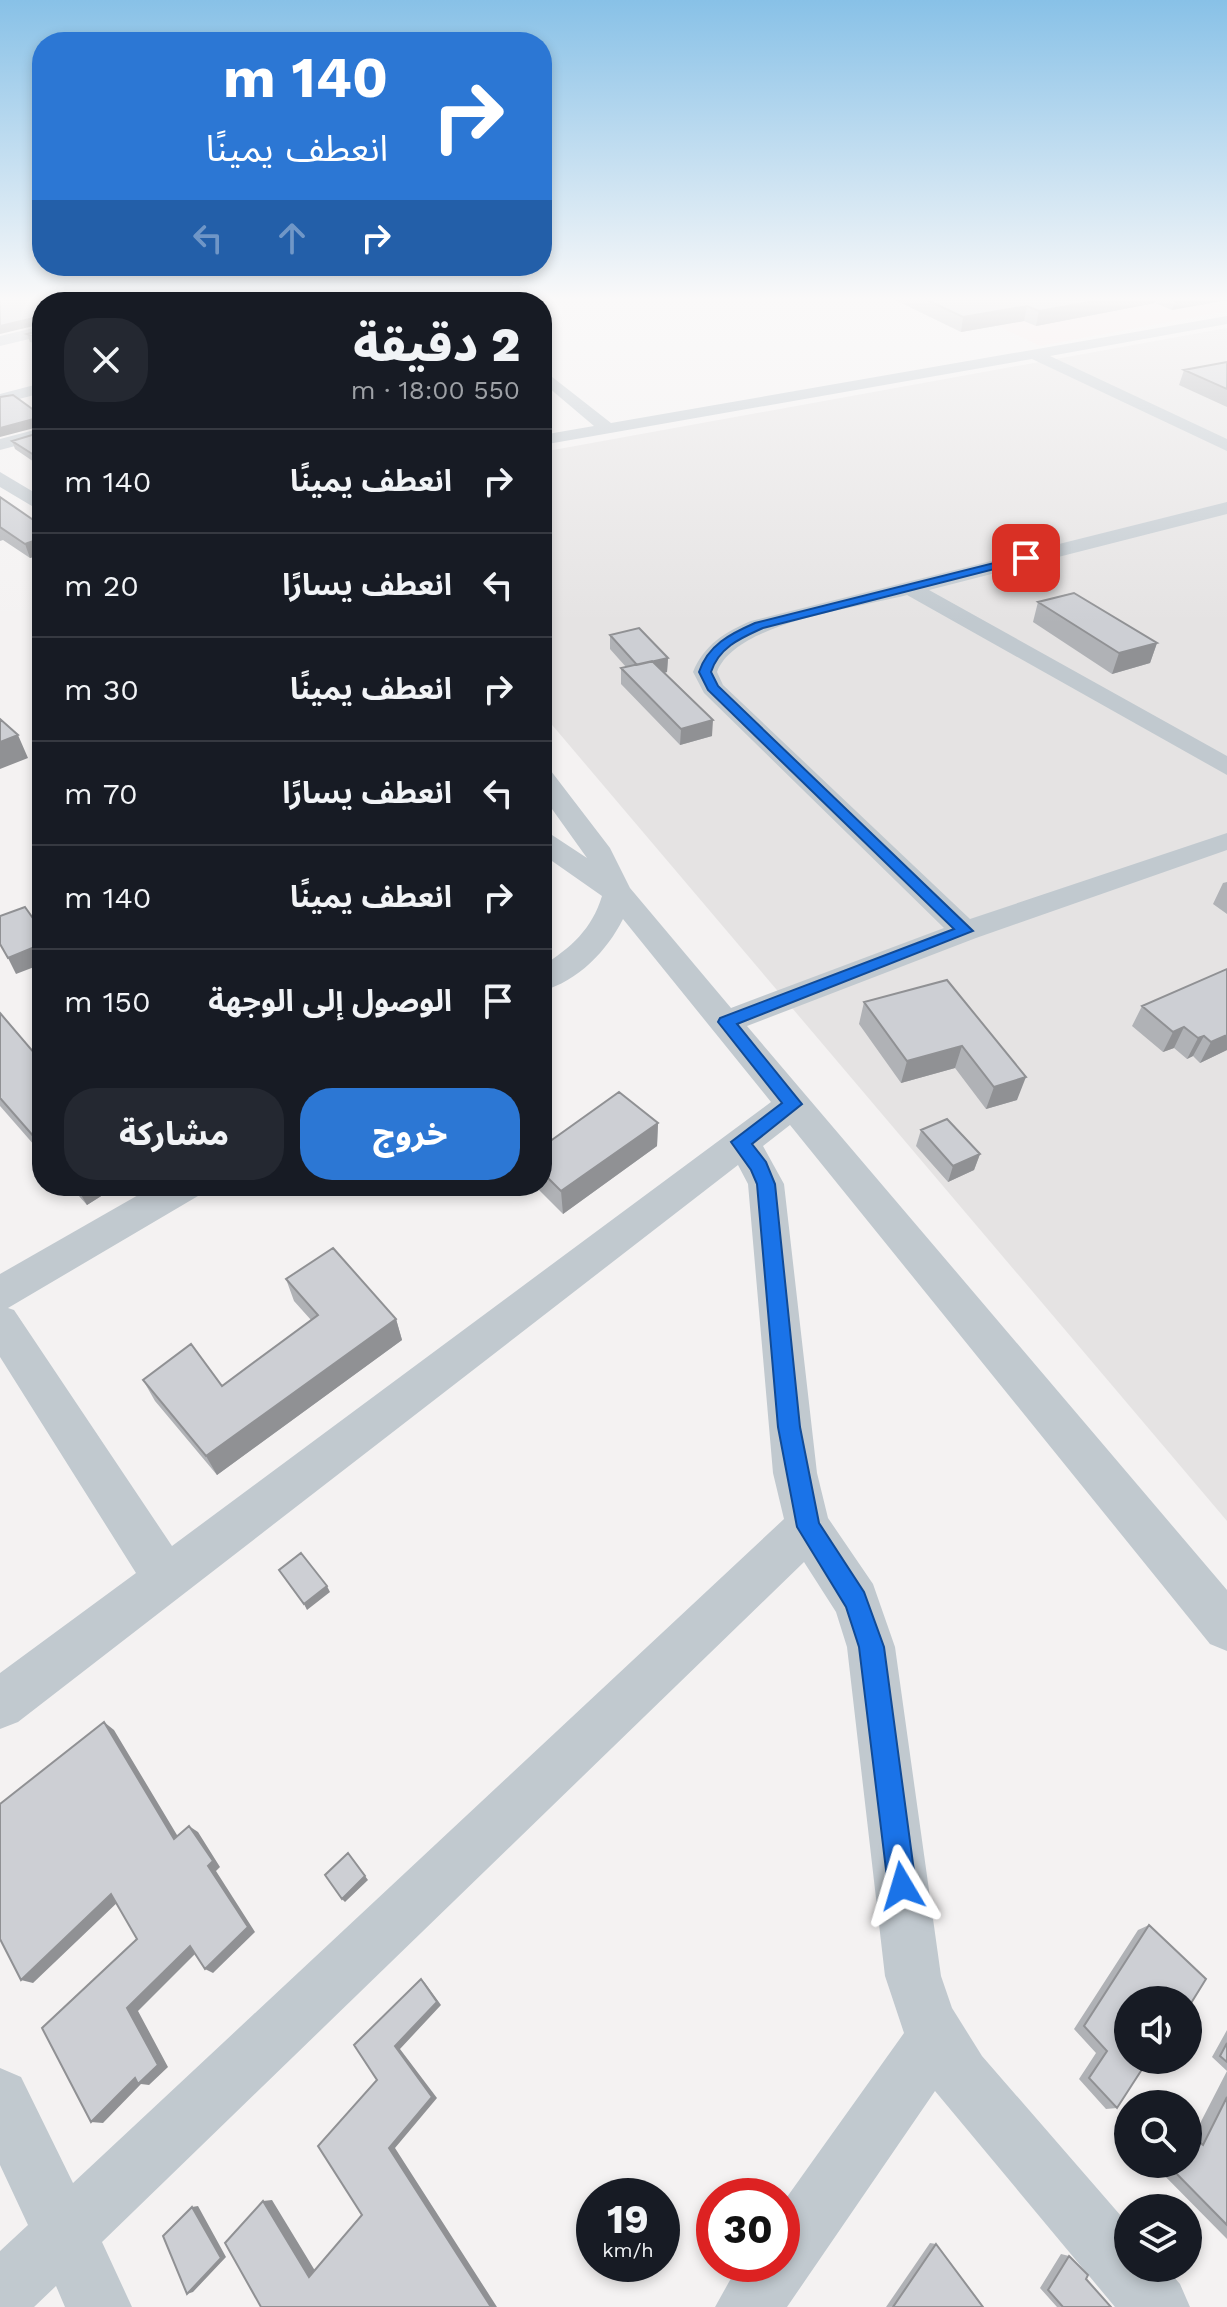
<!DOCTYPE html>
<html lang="ar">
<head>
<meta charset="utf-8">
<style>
  :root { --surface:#171b24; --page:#242831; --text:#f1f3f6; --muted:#9ea1a6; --line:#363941; --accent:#2c77d4 }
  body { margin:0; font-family:"Work Sans","Noto Sans Arabic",sans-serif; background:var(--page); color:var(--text); direction:rtl; height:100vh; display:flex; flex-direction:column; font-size:30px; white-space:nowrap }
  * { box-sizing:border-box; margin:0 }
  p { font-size:26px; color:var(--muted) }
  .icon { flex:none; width:44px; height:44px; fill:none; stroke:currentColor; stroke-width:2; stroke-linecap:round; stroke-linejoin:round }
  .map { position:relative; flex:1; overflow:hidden; direction:ltr }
  .drawer { position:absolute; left:32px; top:292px; width:520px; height:904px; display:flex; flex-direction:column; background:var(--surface); border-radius:32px; box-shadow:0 4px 12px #0003; direction:rtl }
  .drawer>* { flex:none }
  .top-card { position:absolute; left:32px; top:32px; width:520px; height:244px; border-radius:32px; box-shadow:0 4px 12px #0003; direction:rtl; background:#2c77d4; color:#fff; overflow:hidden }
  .buttons { position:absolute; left:1114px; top:1986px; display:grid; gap:16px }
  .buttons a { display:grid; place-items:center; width:88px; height:88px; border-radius:50%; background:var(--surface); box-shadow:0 4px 12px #0003; font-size:40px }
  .speed { position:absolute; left:576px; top:2178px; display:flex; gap:16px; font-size:40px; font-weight:700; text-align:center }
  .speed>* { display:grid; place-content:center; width:104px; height:104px; border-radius:50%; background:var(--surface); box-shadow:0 4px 12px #0003; line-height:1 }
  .speed small { font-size:20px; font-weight:400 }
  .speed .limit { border:12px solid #d22; background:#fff; color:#111 }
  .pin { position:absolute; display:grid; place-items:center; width:68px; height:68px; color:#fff; margin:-34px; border-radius:16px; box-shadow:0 4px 12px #0006 }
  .me { position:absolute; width:88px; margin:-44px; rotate:353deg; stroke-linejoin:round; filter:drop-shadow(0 0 6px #0008) }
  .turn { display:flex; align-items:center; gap:28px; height:168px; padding:0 32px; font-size:36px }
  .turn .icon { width:104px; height:104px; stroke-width:2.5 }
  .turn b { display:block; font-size:56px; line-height:68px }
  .lanes { display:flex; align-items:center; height:76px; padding:0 32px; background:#0003; justify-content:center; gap:40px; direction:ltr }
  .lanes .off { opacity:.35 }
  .round { display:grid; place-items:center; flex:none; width:84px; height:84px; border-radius:32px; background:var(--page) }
  .overview { display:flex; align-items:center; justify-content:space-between; height:136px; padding:0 32px }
  h1 { font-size:48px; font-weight:800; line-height:60px }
  .cta { display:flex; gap:16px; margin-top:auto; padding:16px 32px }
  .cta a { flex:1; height:92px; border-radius:32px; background:var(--accent); color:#fff; font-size:32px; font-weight:800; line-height:92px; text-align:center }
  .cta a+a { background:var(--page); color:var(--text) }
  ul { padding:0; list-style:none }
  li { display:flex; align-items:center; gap:24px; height:104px; padding:0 32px; border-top:2px solid var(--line) }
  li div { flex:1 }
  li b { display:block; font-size:30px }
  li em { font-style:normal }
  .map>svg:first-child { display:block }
  .education { fill:#e5e3e3 }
  .medical { fill:#fae8e7 }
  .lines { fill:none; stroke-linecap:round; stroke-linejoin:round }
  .minor { fill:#c1c9cf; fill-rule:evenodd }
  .wall { fill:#b0b2b6 }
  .shaded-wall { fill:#909194 }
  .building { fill:#cdcfd4; stroke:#909194; stroke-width:2 }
  .route { fill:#1a73e8; stroke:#114b97; stroke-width:2 }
</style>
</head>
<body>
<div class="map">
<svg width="1227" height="2307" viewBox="0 0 1227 2307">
  <rect width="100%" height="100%" fill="#f4f2f2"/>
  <path class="education" d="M1227,328V1521L542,713V452Z"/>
  <path class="medical" d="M943,300H1227V311L1040,346Z"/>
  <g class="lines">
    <path class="minor" d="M498,300H512V302H498Z
      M1227,316V324L1050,356L1227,439V451L1032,359L542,445V435L594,426L542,382V369L611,423Z
      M42,326V336L0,346V336Z
      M42,383V393L0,404V394Z
      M42,428V439L0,450V439Z
      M0,472L42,497V512L0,487Z
      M1227,502V514L929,590L1227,756V775L907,595C858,608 736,622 717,672L723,685L970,919L1227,833V850L976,938L747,1026L1227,1590V1651L1210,1644L790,1125L763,1146L784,1184L817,1473L828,1518L873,1584L895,1647L941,1976L952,2008L982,2056L1128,2224V2268H1166L1180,2284L1190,2307H1115L935,2091L787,2307H715L739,2264H782V2204L904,2033L885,1976L847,1647L836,1612L804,1562L102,2242L132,2307H65L56,2286L34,2307H0V2251L28,2225L0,2165V2068L21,2077L73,2183L784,1519L773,1473L748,1184L738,1165L18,1722L0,1729V1673L136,1573L0,1357V1274L154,1186H203L198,1196L8,1308L14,1310L172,1546L771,1102L623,919C607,951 578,981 542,991V966C571,948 592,929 602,896L542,854V833L552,835L587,858L542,795V769L551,771L610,848L630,888L731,1008L944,928L704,693L693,672C704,645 725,632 751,621Z"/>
  </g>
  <path class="wall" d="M895,300H1227L1172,310L1155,303L1036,326L1024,321L961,332Z
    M42,330V345L30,342L27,334Z
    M1227,362V407L1179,385L1184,370Z
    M42,416V462L37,464L15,449L12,441L42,432Z
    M0,497L42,526V554L30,558L3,540L0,541Z
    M1038,602L1157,643L1150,663L1112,674L1033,622Z
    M610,635L668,658L667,672L664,673L712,736L680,745L621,684V668L626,667L610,649Z
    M1227,882V914L1213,904L1223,883Z
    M1227,969V1050L1200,1063L1193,1056L1187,1059L1174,1048L1163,1052L1132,1026L1142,1006Z
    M947,980L1017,1100L986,1109L955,1068L901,1083L859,1024L864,1002Z
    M0,1013L42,1062V1154L0,1106Z
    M658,1123L657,1146L563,1214L535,1186H542V1147Z
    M921,1130L980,1154L974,1170L948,1182L916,1146Z
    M70,1186H117L87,1205Z
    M286,1279L396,1319L402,1340L217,1475L155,1401L143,1380L222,1386L311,1320L294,1301Z
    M1149,1925L1188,2000H1128L1117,2108L1106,2109L1079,2079L1096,2053L1074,2029L1138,1930Z
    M1227,2030V2239L1153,2164H1188V2139H1192L1227,2071L1212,2057Z
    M930,2243L936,2244L983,2307H886Z
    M1061,2254L1069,2256L1086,2279L1111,2307H1057L1040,2288Z"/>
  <path class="shaded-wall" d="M1101,300H1156L1155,303L1036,326L1039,311Z
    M1175,300H1227L1172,310Z
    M1027,306L1024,321L961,332L963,317Z
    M42,316V324L0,334V326Z
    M41,417L42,426L0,437V428Z
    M42,452V462L37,464L34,455Z
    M42,538V554L30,558L25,544Z
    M1157,643L1150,663L1112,674L1119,653Z
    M668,658L667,672L637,679V665Z
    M713,720L712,736L680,745L681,729Z
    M18,735L28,758L0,769V742Z
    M42,944V964L16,974L8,958Z
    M1184,1027L1174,1048L1163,1052L1173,1032Z
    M1227,1035V1050L1200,1063L1211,1042Z
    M1204,1036L1193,1056L1187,1059L1198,1038Z
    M962,1046L955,1068L901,1083L907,1061Z
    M1026,1077L1017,1100L986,1109L994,1087Z
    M658,1123L657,1146L563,1214L561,1191Z
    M980,1154L974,1170L948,1182L953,1166Z
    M76,1186H117L87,1205Z
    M396,1319L402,1340L217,1475L206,1456Z
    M327,1586L330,1592L307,1610L304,1604Z
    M104,1722L114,1730L183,1845L174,1839Z
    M189,1826L198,1832L220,1867L216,1871L255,1932L213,1973L205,1969L208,1866Z
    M348,1853L368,1880L345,1902L342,1899Z
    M111,1894L121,1899L33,1983L21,1980Z
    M190,1946L199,1950L138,2011L168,2067L149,2085L141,2084L103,2123L91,2122L135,2078L127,2008Z
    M421,1979L425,1983L441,2005L400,2049L437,2098L395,2148L497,2307H491L389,2148L395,2046Z
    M272,2200L317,2274L309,2277L263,2201Z
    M198,2206L226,2257L193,2292L187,2294L192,2207Z"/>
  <path class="building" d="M0,300H121L126,302H42V330V316L0,326Z
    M293,300H420L423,302H294Z
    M927,300H1101L1039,311L1027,306L963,317Z
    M42,330V338L27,334Z
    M1227,362V389L1184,370Z
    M13,395L42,416V452L34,455L12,441L42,432L41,417L0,428V397Z
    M0,497L42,526V538L25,544L0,527Z
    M1074,593L1157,643L1119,653L1038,602Z
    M639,628L668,658L637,665L610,635Z
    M652,661L713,720L681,729L621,668Z
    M0,719L18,735L0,742Z
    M25,907L42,931V944L8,958L0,944V916Z
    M1227,969V1035L1211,1042L1204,1036L1198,1038L1184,1027L1173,1032L1142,1006Z
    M947,980L1026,1077L994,1087L962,1046L907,1061L864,1002Z
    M0,1013L42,1062V1146L0,1098Z
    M619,1092L658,1123L561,1191L542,1172V1147Z
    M947,1119L980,1154L953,1166L921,1130Z
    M333,1248L396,1319L206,1456L143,1380L191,1344L222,1386L318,1315L286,1279Z
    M301,1553L327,1586L304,1604L279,1570Z
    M104,1722L174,1839L189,1826L213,1861L208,1866L248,1927L205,1969L190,1946L127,2008L158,2065L138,2084L135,2078L91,2122L42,2028L137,1939L111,1894L21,1980L0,1939V1804Z
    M348,1853L365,1876L342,1899L325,1875Z
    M1149,1925L1206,1979L1188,2008V2000H1128V2060H1148L1117,2108L1089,2078L1107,2051L1084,2026Z
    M421,1979L437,2002L395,2046L432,2097L389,2148L491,2307H261L225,2243L263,2201L309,2277L362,2215L318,2146L377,2080L354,2045Z
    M1227,2043V2062L1220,2056Z
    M1227,2097V2225L1167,2164H1188V2146L1191,2149L1196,2139L1203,2145Z
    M192,2207L221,2258L187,2294L163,2236Z
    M936,2244L983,2307H893Z
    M1069,2256L1088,2275L1086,2279L1111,2307H1063L1048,2290Z"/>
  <linearGradient id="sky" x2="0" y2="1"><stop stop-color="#88c1e7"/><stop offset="0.48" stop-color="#faf9f9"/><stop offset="1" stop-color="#faf9f9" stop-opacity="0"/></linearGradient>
  <rect width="1227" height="623" fill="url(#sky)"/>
  <path class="route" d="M1026,555L1030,560L763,628C741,638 719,647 711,672L718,686L973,931L737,1024L802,1104L752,1144L766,1162L775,1184L800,1427L819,1523L864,1592L884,1647L916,1886L912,1896L902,1900L892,1896L888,1886L859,1647L846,1607L797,1527L778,1427L757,1184L751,1170L731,1142L782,1103L718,1022L720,1018L954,929L708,690L699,672C708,645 730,634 755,623Z"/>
</svg>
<div class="buttons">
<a><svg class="icon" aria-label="sound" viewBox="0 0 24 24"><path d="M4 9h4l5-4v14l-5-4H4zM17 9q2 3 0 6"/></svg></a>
<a><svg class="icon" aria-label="search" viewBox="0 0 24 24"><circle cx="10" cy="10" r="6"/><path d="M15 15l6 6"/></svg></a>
<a><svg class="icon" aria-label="layers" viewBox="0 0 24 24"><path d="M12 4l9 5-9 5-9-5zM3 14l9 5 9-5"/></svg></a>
</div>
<div class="speed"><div>19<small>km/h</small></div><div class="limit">30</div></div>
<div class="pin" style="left:1026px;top:558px;background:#d93025"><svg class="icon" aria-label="arrive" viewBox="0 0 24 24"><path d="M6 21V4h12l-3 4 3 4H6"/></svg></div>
<svg class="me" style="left:902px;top:1886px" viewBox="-20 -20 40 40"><path d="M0-17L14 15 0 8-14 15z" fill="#1a73e8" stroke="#fff" stroke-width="4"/></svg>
<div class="top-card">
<div class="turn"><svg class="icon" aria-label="right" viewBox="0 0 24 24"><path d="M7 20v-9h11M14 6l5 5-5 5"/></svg><div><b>140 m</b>انعطف يمينًا</div></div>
<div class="lanes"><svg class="icon off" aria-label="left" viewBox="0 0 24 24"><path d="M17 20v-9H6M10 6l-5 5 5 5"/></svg><svg class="icon off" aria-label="ahead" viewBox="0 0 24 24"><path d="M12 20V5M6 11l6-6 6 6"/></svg><svg class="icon" aria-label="right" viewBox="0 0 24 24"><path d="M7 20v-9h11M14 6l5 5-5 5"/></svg></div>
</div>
<section class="drawer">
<div class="overview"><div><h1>2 دقيقة</h1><p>550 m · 18:00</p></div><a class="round"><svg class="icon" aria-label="close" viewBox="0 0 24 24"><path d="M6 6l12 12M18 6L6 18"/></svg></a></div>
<ul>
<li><svg class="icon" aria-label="right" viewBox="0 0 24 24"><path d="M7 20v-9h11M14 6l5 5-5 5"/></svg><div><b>انعطف يمينًا</b></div><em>140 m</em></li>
<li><svg class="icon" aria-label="left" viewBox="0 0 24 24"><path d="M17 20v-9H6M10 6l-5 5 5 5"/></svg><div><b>انعطف يسارًا</b></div><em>20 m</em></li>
<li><svg class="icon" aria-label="right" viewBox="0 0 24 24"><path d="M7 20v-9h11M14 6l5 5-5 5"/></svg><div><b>انعطف يمينًا</b></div><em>30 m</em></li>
<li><svg class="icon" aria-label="left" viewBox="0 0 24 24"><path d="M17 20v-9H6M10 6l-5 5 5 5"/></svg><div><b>انعطف يسارًا</b></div><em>70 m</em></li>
<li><svg class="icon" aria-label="right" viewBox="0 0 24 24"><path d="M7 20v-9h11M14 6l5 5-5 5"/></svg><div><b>انعطف يمينًا</b></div><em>140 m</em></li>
<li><svg class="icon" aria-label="arrive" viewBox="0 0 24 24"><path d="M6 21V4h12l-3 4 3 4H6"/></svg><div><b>الوصول إلى الوجهة</b></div><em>150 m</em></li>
</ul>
<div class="cta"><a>خروج</a><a>مشاركة</a></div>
</section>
</div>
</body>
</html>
